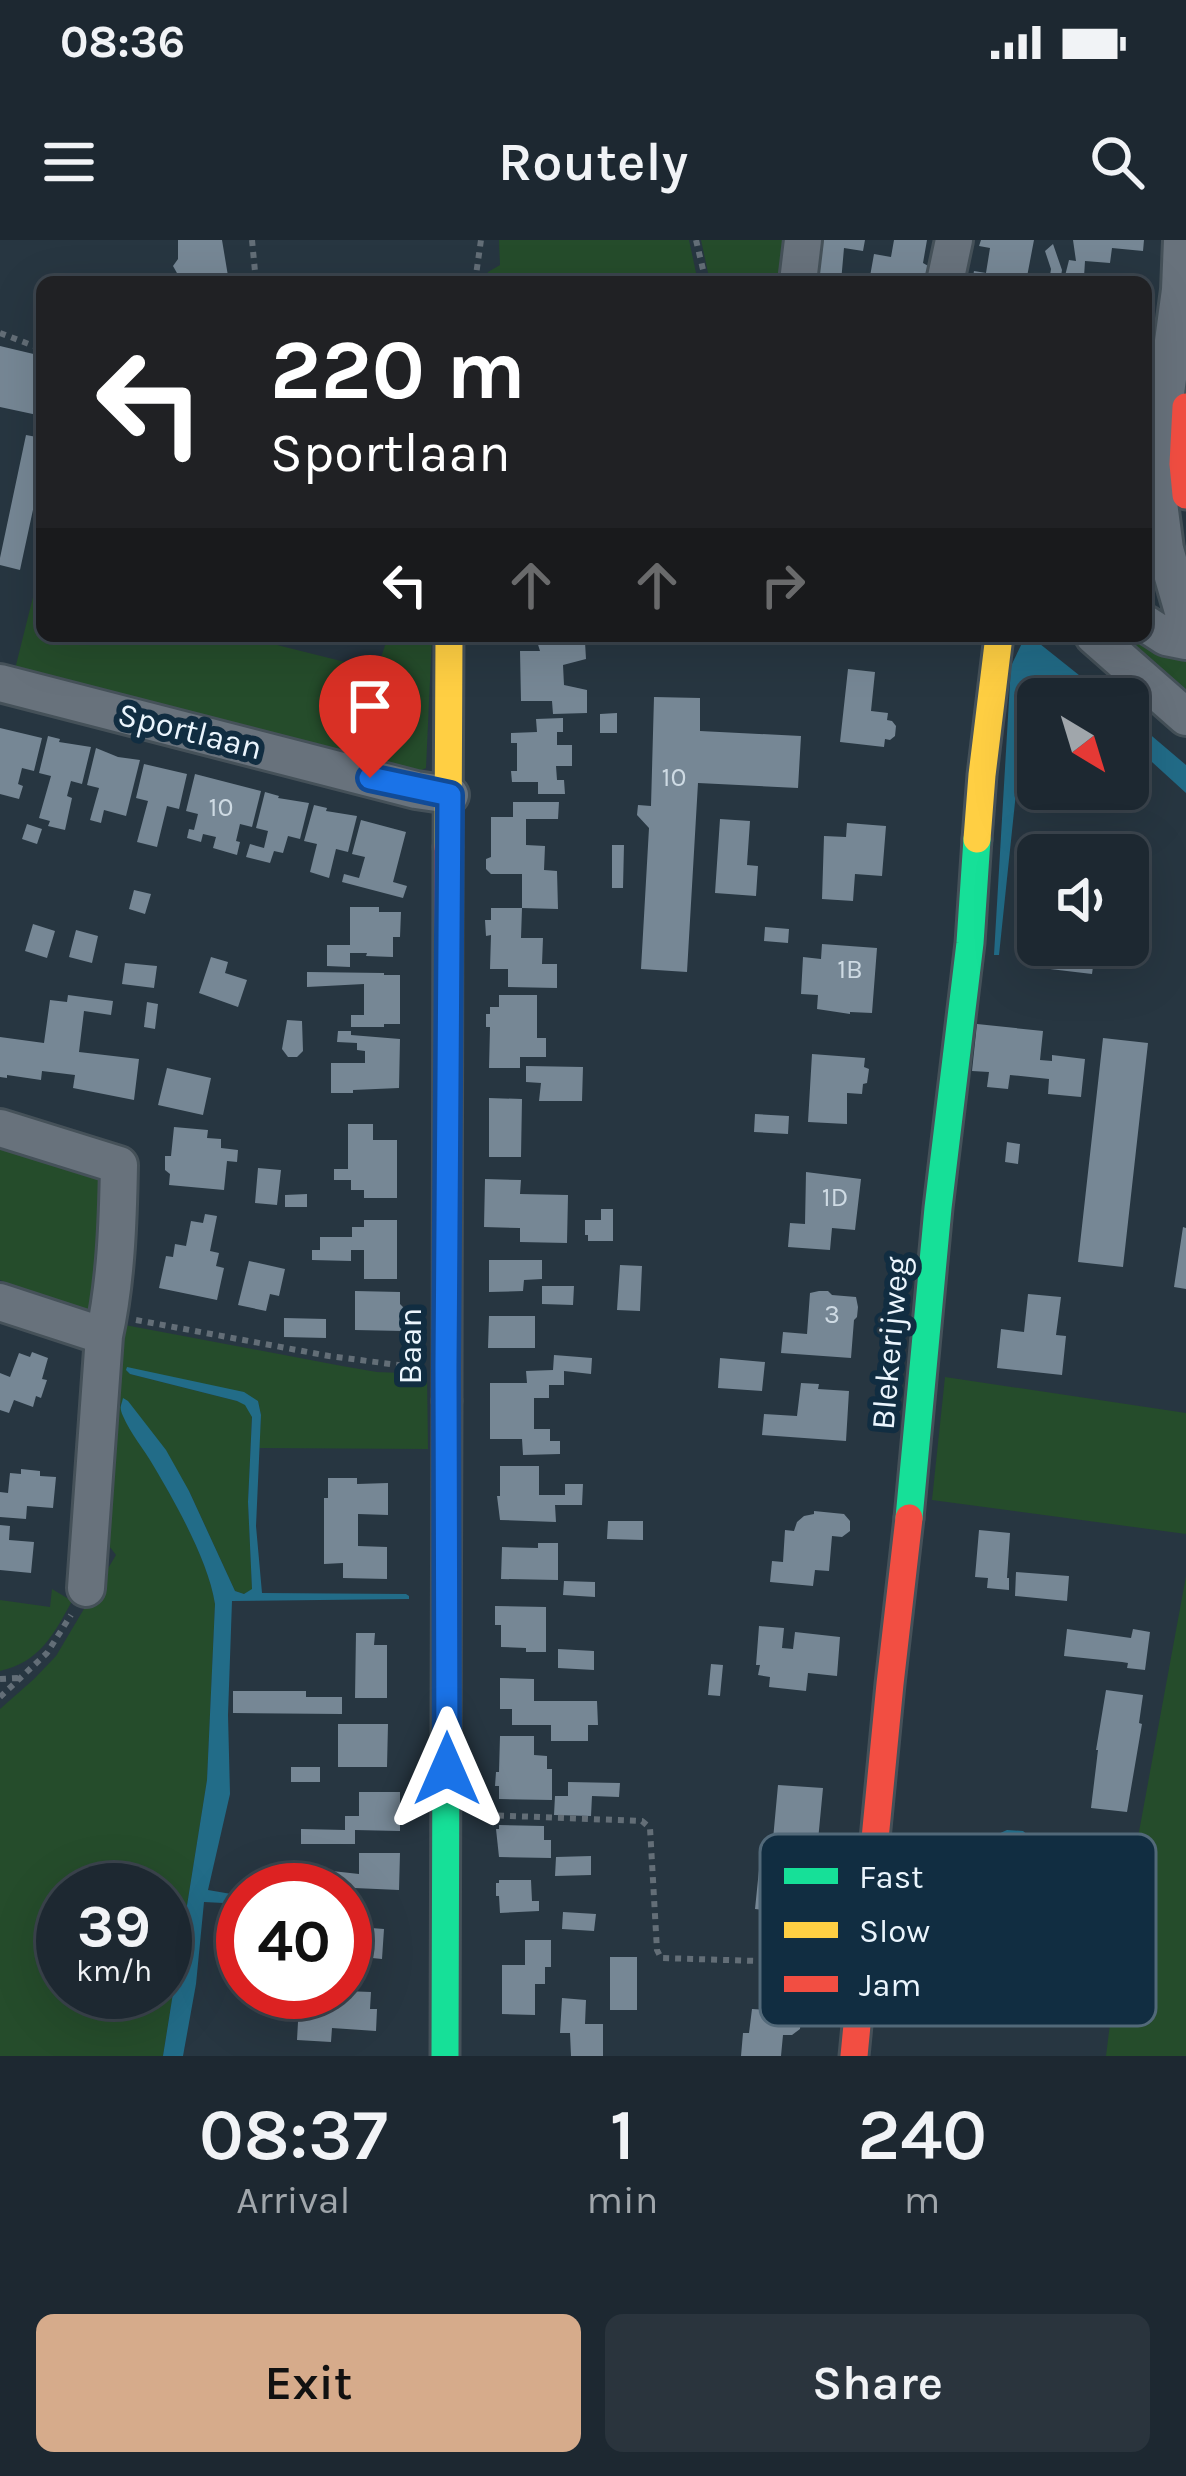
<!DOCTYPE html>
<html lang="en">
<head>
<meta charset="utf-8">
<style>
  :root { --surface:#1d2831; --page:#2a343d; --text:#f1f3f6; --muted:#a0a6ab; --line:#3b444d; --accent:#d6ab8b }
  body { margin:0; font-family:Karla,sans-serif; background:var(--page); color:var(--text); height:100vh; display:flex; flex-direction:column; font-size:45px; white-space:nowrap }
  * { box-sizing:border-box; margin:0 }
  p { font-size:39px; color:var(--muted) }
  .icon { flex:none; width:66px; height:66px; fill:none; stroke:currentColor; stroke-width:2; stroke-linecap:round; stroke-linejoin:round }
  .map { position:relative; height:1816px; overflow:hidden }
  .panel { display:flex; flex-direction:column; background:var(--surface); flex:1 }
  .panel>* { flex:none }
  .hud { position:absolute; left:36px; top:36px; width:1116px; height:366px; border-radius:18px; box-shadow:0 12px 48px #0002,0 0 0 3px var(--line); background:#202124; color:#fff; overflow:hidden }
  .needle { width:78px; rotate:142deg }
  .fabs { position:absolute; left:1017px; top:438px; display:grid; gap:24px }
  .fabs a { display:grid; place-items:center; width:132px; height:132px; border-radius:18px; background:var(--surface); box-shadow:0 12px 48px #0002,0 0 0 3px var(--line); font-size:60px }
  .speed { position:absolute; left:36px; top:1623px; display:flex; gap:24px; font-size:60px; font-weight:700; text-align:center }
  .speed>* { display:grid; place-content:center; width:156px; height:156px; border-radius:50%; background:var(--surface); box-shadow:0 12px 48px #0002,0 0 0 3px var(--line); line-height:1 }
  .speed small { font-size:30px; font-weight:400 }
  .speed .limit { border:18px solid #d22; background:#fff; color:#111 }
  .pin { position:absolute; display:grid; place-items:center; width:102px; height:102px; color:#fff; margin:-123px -51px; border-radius:50% 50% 50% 0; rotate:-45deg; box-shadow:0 0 12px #0007 }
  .pin .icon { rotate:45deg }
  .me { position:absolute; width:132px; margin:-66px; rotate:0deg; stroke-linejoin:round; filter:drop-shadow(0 0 9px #0008) }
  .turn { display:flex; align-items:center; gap:42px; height:252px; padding:0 36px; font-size:54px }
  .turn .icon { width:156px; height:156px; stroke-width:2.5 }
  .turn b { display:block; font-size:84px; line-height:102px }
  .lanes { display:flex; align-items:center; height:114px; padding:0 36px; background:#0003; justify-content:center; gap:60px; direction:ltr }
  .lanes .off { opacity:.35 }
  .eta { display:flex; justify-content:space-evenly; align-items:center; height:204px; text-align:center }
  .eta b { font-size:72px; font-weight:600; line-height:84px }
  .action { display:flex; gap:24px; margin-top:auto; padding:24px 36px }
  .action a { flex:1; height:138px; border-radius:18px; background:var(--accent); color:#111; font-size:48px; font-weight:600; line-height:138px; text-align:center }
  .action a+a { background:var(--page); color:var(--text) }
  .status { display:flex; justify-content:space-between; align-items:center; height:84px; padding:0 60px; background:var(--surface); direction:ltr }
  .status svg { height:33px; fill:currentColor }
  header { display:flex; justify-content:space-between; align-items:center; height:156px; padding:0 36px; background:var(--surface); font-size:54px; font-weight:600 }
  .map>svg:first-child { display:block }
  .green { fill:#254c2b; fill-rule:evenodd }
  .water { fill:#226c88 }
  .building { fill:#768795 }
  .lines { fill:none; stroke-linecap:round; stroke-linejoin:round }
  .street-casing { stroke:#455159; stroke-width:42 }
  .fast-casing { stroke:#455159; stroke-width:33 }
  .slow-casing { stroke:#455159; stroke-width:33 }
  .jam-casing { stroke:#455159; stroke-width:33 }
  .path { stroke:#636e77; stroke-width:6; stroke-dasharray:6 6; stroke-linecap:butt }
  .street { stroke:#68727c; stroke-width:36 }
  .fast { stroke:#16e098; stroke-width:27 }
  .slow { stroke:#ffcf43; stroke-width:27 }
  .jam { stroke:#f24e42; stroke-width:27 }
  .route-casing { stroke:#114b97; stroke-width:30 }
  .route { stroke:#1a73e8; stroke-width:21 }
  .labels { text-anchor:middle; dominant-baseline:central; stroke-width:12; stroke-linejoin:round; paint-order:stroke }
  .number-label { font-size:27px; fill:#cedae3 }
  .street-label { font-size:33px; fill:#ebf5fd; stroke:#112d41 }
  .key { fill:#112d41; stroke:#526979; stroke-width:3 }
  .key-label { font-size:33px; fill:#ebf5fd }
</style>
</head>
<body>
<div class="status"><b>08:36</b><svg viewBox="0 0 49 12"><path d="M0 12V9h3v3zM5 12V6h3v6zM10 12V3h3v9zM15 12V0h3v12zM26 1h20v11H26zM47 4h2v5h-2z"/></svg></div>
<header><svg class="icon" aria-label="menu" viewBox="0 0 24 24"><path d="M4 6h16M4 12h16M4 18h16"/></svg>Routely<svg class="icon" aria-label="search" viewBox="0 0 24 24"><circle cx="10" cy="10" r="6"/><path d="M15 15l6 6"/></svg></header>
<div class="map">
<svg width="1186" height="1816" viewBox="0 0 1186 1816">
  <rect width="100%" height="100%" fill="#273641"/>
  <path class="green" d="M499,0H689L698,42H484L488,32L500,25Z
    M701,0H785L780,42H710Z
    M36,345L42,346V396H241L377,430L388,396H432L426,528L417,532L15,429Z
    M1106,396H1137L1186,416V466Z
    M0,901L104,936L94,1070L89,1074L31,1063L24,1049L0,1040Z
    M125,1085L342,1126L377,1132L427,1134L428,1209L259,1208L261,1175L258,1161L126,1130L130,1134L237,1161L245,1164L252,1173L248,1262L252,1350L244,1354L235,1351L189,1251L120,1163C124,1184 141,1203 152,1222C174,1260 209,1321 215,1364L207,1540L163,1816H0V1469L34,1439L56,1416L116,1315L97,1290L117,1092ZM63,1650H165V1752H63Z
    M945,1137L1186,1173V1294L932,1260Z
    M1186,1336V1816H1106L1123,1679Z
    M52,1349L72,1361C54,1394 40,1422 0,1431V1360L50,1367Z"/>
  <path class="water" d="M1024,399L1035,400L1109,459H1075L1044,435H1037L1031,441L1026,457L999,715H994L1011,426Z
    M1146,491L1186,525V553L1141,512Z
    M127,1127L244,1152L258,1161L261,1175L256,1286L262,1353L406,1354L409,1356V1359L232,1361L228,1475L230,1554L208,1650L243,1656V1664L204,1662L196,1744L183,1816H163L207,1540L215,1364C209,1322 175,1262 153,1225C144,1209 130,1193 123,1176C119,1167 121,1167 123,1158L128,1161L166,1210L189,1251L235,1351L244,1354L252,1349L248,1262L252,1177L245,1165L237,1161L130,1134L126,1130Z
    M1007,1590L1023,1591C1041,1605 1050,1624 1042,1647C1018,1723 929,1696 955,1661C961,1653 969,1649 975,1641C975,1615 982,1600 1007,1590Z"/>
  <path class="building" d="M178,0H222L229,42H182L173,26L178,19Z
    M818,0H865L863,11L844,8L841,42H814Z
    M894,0H927L923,23L930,27L923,42H869L874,14L891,17Z
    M981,0H1034L1026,42H972L974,31L986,33L990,8L979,6Z
    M1073,0H1144L1143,11L1112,8L1110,23L1085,21L1084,37L1065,36L1069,20L1076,21Z
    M1053,4L1062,30L1060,42H1049L1051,29L1045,11Z
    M1113,33L1134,36L1133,42H1112Z
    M0,106L42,116V176L0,167Z
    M26,195L42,198V228L20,330L0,325V318Z
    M543,396H592L593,400L585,402L586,419L563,425L564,445L587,450V473L553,474L552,461H521L520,411H540L536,398Z
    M848,429L875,432L871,471L888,473L887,480L892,481L896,486L895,496L890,500L885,499L884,507L840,502Z
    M654,457L700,458V491L801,496L798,548L698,543L687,732L641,729L649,588L637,575L638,565L651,566Z
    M617,473V493H600V474Z
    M563,478V492H557V505H572V526H556L557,540H564L565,554H538V542H512L511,531H517V503H511V493L537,492L536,479Z
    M0,488L42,498L34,531L22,528L18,544L23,546L19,559L0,554Z
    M48,496L60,499L59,502L91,507L82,544L71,541L67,556L72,558L65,590L48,586L50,581L39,578L51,536L39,533Z
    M96,508L118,517L140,520L126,576L104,570L101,583L90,580L99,548L87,545Z
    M144,524L187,534L179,569L167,566L157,607L137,602L148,561L136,558Z
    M195,534L261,551L252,587L240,584L236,601L240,602L237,615L213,608L216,597L203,594L201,602L187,598L189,589L194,590L198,574L186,571Z
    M265,552L279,556L278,558L309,563L300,599L288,596L283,613L274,611L270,623L246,617L250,604L264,608L268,591L256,588Z
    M513,562H559L558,579H526V605L545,606L544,630L557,631L558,669L522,668V634H491L486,629V619L491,617V577H513Z
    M314,565L327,568L326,571L357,576L348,612L336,609L329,638L310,632L317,604L304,601Z
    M720,579L750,581L747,625L758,626L756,656L715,653Z
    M361,580L406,592L393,642L407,646L403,658L342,642L344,634L359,638L365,617L352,614Z
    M847,583L886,586L882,636L855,634L853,661L822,659L824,596L846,597Z
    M27,584L42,589L37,604L22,599Z
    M612,605H624L623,648H612Z
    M134,650L151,654L145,674L129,669Z
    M350,667H379V672H401L400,697H393V717L366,716L367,713H350V727L327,726V705H350Z
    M491,668H522L521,698H543L542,724H557V748L508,747V729H490L491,695L486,696L485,680H491Z
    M33,684L55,691L47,718L25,711Z
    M765,687L789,689L788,703L764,701Z
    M76,690L98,696L92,723L69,717Z
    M822,704L877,708L872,773L850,772V774L817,769L818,755L801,754L803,717L821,719Z
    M1053,705H1096L1092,734L1050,729Z
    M211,717L228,722L225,733L247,740L238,767L199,753Z
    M125,723L157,726L154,748L122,744Z
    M307,732L384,733V735H400V784H384V787H351V775H364V744L307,747Z
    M68,755L113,761L111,775L84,771L79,812L139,819L134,860L73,848L75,835L42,831L41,840L7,835V838L0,837V797L44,803L50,760L67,762Z
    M499,755H537V798H546V817H520V828H489L490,787H486V774H490V767H499Z
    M147,762L158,764L155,789L144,787Z
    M287,780L302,781L303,811L297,817H288L282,809Z
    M977,784L1043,791L1040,820L1052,821V815L1085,819L1081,857L1048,854L1049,839L1010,835L1008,849L987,847L989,832L972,831Z
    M338,791H351V795L400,799L399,848L353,850V853H331V823H365V811L357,810V803L337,802Z
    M1103,798L1148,803L1123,1027L1078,1022Z
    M812,814L865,818L864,827L869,829L867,843L863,844L862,854L847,853V884L808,882Z
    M526,826L583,827L582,861H539L541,843L526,842Z
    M167,828L211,838L203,875L158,865Z
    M489,858L522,859L521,917H489Z
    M755,874L789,876L788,894L754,892Z
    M348,884H373V900H397V958H364V950H351V940H334V929H348Z
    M174,887L208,890L207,898L221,899V908L238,910L237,922L227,921L224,950L169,945L170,934L165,930V916H171Z
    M1007,902L1020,904L1018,924L1005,922Z
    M258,928L281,930L277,965L255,963Z
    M806,932L861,939L855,990L832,988L830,1010L788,1007L790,983L805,984Z
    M485,939L521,940L520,954L568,955L567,1003L520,1002V988L484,987Z
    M307,954V967H285V955Z
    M601,969H613V1001H588V995H585V980H601Z
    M205,974L217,976L210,1011L219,1013L216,1026L224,1028L217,1060L159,1048L166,1016L173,1017L175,1004L186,1006L191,981L203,983Z
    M364,980H397V1039H364V1010H351V1021L312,1020V1010H320V997H352V987H364Z
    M1183,987L1186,988V1049L1174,1047Z
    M489,1020H542V1039L524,1040L523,1051L489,1052Z
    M249,1021L285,1029L279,1056L270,1054L266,1071L238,1065Z
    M620,1025L642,1026L640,1071L617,1070Z
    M542,1046H574L573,1065L542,1064Z
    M355,1051L400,1052V1064L406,1070L403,1091L355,1090Z
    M819,1051H828L832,1055L856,1057L858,1067L857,1077L854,1080L851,1118L781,1113L783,1092L807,1094L810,1053Z
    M1028,1054L1061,1057L1056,1095L1066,1096L1062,1135L997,1128L1001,1089L1024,1092Z
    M489,1076H535V1108H488Z
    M284,1078L326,1079V1098L284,1097Z
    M32,1112L48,1118L42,1139L47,1140L41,1158L36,1156L33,1167L14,1160L9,1173L0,1170V1133L10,1137L19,1113L30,1117Z
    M554,1115L592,1118L591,1134L564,1131V1145H549V1158H534V1189H550V1201H560V1214L523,1215L522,1199H490V1143H527L526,1131L553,1130Z
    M720,1118L765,1122L762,1151L718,1148Z
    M801,1143L819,1144L818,1149L849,1151L846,1201L762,1195L764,1174L797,1176Z
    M500,1226H539V1255H565V1244H583L582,1265H555L556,1282L500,1280L497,1256H500Z
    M21,1229L40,1231V1236L56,1237L53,1268L27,1266L26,1279L0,1277V1252L8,1253L10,1233L21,1234Z
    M328,1238H357V1244L388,1243V1275L358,1274V1306L387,1307V1339L343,1338V1323L324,1324V1258H328Z
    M814,1271L844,1274L850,1281V1291L842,1297L832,1296L829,1331L815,1330L813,1346L770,1342L772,1321L783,1322L785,1290L794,1291L797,1282L804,1276L814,1274Z
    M608,1281H643V1300L607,1299Z
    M0,1285L10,1286L9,1300L34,1302L31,1333L0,1330Z
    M979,1290L1010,1293L1007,1338H1009V1350L987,1348L988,1338L975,1337Z
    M538,1303H558V1340L501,1339L502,1307L538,1308Z
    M1016,1332L1069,1336L1067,1361L1015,1356Z
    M564,1341L595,1342V1357L563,1355Z
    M495,1366L546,1367V1412H526V1408L501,1407V1385H495Z
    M759,1386L784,1388L782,1408L793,1409L795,1392L840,1397L837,1436L808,1433L806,1451L769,1447L770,1437L758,1435L760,1425H756Z
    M1067,1389L1131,1398L1133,1389L1150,1392L1145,1430L1127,1428L1128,1423L1122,1422L1064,1416Z
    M356,1393H375L374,1405H387V1458H355Z
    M558,1409L594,1411V1430L558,1428Z
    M711,1424L723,1425L720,1456L708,1455Z
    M500,1438L534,1439V1461H597L598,1485H588V1501H551V1485H512V1469H500Z
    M1106,1450L1143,1455L1139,1483L1142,1484L1127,1572L1091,1568L1098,1510H1096Z
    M233,1451H306V1457H342V1474L233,1473Z
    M338,1484H388L387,1527H338Z
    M500,1496H534V1515L547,1516V1529H552V1560L499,1559V1546H495L496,1532H499Z
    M291,1527H320V1542H291Z
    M568,1542L620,1543L619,1557L592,1556L591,1576L554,1575L555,1556H568Z
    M778,1545L823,1548L817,1611L791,1609L785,1672L755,1669L760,1620L771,1621Z
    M359,1552H400V1591L355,1590V1604H301V1589L345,1590V1576H359Z
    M499,1585L544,1586V1600H551V1618L499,1617L496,1589H499Z
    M359,1613H400L399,1650L332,1647V1631L359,1634Z
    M591,1616V1635L555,1636L556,1617Z
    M499,1640H531L532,1661H539V1671L500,1673L499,1656H496V1643H499Z
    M301,1642L327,1645L326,1650H300Z
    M563,1672L596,1674L594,1691L562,1689Z
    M345,1686L384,1689L382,1719L362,1717L361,1733L345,1732Z
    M525,1700H551V1727H545V1744H535V1775L502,1774V1725H525Z
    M610,1717H637V1770H610Z
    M345,1751L371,1752L370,1769H377L376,1791L332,1788L331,1802L297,1800L299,1764L313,1765L314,1752Z
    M562,1758L586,1760L585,1784H603V1816H571L570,1793H560Z
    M752,1769L795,1772L801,1780L800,1789L792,1795H783L781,1816H741L743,1793H749Z"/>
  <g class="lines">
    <defs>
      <path id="street" d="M1182,0L1180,50L1166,153L1163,212L1156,240L1165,309L1186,382
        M798,42L803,0
        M945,42L954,0
        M1146,384L1166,397L1186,401
        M1094,396L1186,477
        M0,443L416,550L450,555
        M0,888L119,925C118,982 116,1041 104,1096L86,1348
        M0,1062L104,1096"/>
      <path id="fast" d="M909,1278L938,968L970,703L977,599
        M445,1816L447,1161"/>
      <path id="slow" d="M977,599L982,535L999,396
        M448,607L449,396"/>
      <path id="jam" d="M1186,167L1183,224L1186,255
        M447,1161L448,607
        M854,1816L890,1444L909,1278"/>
    </defs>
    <use href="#street" class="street-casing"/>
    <use href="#fast" class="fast-casing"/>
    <use href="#slow" class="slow-casing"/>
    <use href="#jam" class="jam-casing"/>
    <path class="path" d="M252,0L256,42
      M696,0L706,42
      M475,42L481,0
      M0,93L42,109
      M136,1080L329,1116L406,1126
      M0,1439L18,1438
      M0,1457L47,1413L71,1375
      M486,1575L642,1581L650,1588L657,1710L661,1718L824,1723"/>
    <use href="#street" class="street"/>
    <use href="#fast" class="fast"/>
    <use href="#slow" class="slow"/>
    <use href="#jam" class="jam"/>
  </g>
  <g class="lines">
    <defs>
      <path id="route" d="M370,538L450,555L446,1127L447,1529"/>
    </defs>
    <use href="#route" class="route-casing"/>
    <use href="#route" class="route"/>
  </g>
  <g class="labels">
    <g class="number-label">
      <text x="674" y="537">10</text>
      <text x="221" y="567">10</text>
      <text x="850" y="729">1B</text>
      <text x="835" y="957">1D</text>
      <text x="832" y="1074">3</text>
    </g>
    <g class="street-label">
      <text transform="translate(190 491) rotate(14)">Sportlaan</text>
      <text transform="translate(890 1103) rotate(-85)">Blekerijweg</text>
      <text transform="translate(410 1106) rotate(-90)">Baan</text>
    </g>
  </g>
  <rect x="760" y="1594" width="396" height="192" rx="18" class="key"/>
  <rect x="784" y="1628" width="54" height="16" fill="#16e098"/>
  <rect x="784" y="1682" width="54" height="16" fill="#ffcf43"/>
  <rect x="784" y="1736" width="54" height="16" fill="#f24e42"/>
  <g class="key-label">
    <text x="859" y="1648">Fast</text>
    <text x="859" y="1702">Slow</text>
    <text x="859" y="1756">Jam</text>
  </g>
</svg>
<div class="fabs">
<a><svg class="needle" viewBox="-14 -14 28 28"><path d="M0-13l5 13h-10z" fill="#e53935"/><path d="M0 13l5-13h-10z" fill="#a0a6ab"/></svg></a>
<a><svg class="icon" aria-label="sound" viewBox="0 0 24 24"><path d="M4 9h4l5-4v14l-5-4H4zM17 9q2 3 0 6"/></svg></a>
</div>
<div class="speed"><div>39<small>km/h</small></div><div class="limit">40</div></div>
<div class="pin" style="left:370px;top:538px;background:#d93025"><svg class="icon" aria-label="arrive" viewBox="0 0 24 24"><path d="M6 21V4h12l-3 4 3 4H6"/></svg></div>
<svg class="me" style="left:447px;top:1529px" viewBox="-20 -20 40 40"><path d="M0-17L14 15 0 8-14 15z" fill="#1a73e8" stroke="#fff" stroke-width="4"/></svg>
<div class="hud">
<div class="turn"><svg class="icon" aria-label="left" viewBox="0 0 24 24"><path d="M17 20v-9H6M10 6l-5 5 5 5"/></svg><div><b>220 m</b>Sportlaan</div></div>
<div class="lanes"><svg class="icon" aria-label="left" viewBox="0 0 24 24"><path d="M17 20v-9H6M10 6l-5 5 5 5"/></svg><svg class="icon off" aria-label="ahead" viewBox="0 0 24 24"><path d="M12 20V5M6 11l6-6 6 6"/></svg><svg class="icon off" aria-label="ahead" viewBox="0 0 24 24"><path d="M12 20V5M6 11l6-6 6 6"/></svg><svg class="icon off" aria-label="right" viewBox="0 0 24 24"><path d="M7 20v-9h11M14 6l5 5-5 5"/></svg></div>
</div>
</div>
<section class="panel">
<div class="eta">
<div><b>08:37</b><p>Arrival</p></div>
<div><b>1</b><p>min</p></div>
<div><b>240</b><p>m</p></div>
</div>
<div class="action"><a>Exit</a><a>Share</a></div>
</section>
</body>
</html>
